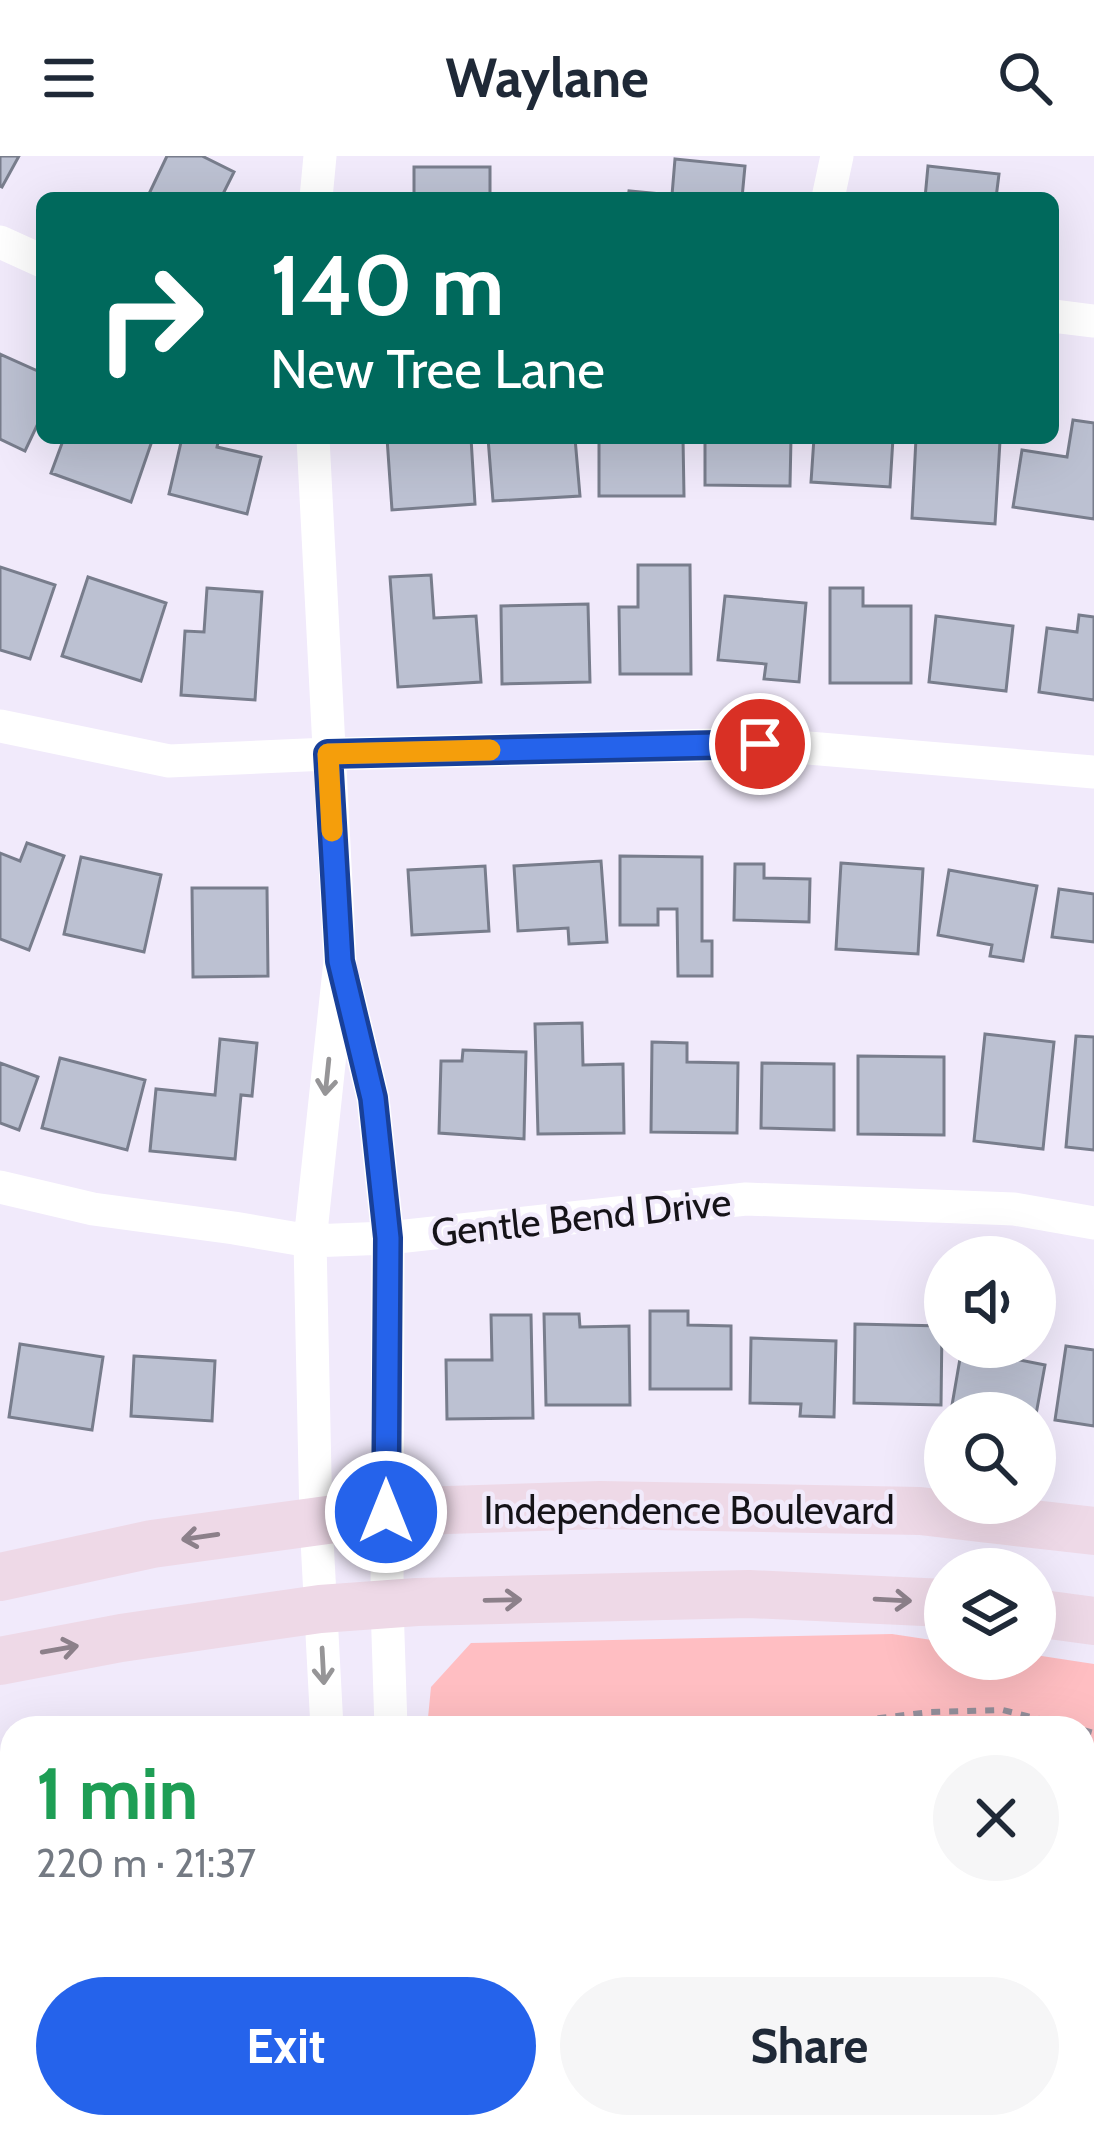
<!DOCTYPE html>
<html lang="en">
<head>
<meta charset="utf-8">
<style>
  :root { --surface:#fff; --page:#f6f6f7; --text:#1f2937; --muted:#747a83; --accent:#2563eb }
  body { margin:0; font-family:Cabin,sans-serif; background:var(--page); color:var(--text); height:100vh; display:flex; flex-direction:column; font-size:45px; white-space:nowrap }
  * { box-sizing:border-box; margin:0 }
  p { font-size:39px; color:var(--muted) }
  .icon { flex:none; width:66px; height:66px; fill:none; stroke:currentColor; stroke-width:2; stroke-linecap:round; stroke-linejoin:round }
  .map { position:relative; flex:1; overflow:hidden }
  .panel { position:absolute; left:0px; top:1560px; width:1095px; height:423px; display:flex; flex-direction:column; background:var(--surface); border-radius:36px 36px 0 0; box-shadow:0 12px 48px #0002 }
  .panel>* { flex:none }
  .top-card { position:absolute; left:36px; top:36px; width:1023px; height:252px; border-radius:18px; box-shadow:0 12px 48px #0002; background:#00695c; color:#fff; overflow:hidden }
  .tools { position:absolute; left:924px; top:1080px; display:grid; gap:24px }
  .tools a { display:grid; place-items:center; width:132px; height:132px; border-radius:50%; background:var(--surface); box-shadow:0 12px 48px #0002; font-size:60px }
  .pin { position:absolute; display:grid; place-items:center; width:102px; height:102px; color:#fff; margin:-51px; border:6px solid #fff; border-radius:50%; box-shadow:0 3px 12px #0007 }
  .me { position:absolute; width:132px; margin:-66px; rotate:0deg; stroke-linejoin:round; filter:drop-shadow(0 0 9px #0008) }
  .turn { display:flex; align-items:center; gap:42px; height:252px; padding:0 36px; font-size:54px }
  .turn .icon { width:156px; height:156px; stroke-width:2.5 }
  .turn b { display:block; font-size:84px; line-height:102px }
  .round { display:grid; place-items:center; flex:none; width:126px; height:126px; border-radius:63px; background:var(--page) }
  .head { display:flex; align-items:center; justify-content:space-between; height:204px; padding:0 36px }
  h1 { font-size:72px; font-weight:700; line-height:90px; color:#1e9e55 }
  .primary-button { display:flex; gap:24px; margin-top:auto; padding:24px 36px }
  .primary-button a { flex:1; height:138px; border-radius:72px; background:var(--accent); color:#fff; font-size:48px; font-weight:700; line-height:138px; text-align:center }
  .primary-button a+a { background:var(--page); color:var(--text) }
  header { display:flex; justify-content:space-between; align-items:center; height:156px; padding:0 36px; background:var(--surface); font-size:54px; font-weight:700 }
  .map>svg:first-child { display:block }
  .green { fill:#ffbec2 }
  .building { fill:#bcc1d2; stroke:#787d8c; stroke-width:3 }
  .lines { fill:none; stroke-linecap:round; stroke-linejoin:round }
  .path { stroke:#95909c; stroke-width:6; stroke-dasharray:9 9; stroke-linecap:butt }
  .service { stroke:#fff; stroke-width:16 }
  .minor { stroke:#fff; stroke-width:33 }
  .secondary { stroke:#eed9e7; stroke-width:48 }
  .oneway { stroke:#969597 }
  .oneway2 { stroke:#8c808a }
  .route-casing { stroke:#184099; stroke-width:30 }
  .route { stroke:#2563eb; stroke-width:21 }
  .slow { stroke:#f59e0b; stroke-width:21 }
  .labels { text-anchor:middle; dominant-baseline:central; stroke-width:9; stroke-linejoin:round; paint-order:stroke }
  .street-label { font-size:39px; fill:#151318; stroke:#f1eafb }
</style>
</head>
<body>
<header><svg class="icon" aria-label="menu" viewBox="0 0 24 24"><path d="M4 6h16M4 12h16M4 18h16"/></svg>Waylane<svg class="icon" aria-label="search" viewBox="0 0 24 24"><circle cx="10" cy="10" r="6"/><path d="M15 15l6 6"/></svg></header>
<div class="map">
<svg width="1094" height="1981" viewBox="0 0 1094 1981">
  <rect width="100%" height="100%" fill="#f1eafb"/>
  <path class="green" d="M892,1478L945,1486V1503H1035V1499L1094,1508V1981H403L404,1971H1083V1572H427L431,1531L471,1487Z"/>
  <path class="building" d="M0,0H19L2,31L0,30Z
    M167,0H202L234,16L221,42H147Z
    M675,3L745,10L742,42H628L629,35L672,39Z
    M928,10L999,18L996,42H925Z
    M414,11H490V42H414Z
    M0,198L42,217V259L25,295L0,283Z
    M1073,264L1094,267V363L1013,351L1022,294L1067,301Z
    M64,282H153L131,346L51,317Z
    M182,282H219L217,291L261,301L247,358L169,338Z
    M387,282H471L475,348L392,354Z
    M488,282H575L580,340L493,345Z
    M599,282H683L684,340H599Z
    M705,282H791L790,330L705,329Z
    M814,282H893L890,331L811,326Z
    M916,282L1000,285L995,368L912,362Z
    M638,409H690L691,518H620L619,451H638Z
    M0,411L55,429L30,503L0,494Z
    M431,419L434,462L476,460L481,526L398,531L390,421Z
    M88,421L166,447L141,525L62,500Z
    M207,432L262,436L255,544L181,539L185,475L204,476Z
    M830,432H863V450H911V527H830Z
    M725,440L806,447L799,526L764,523L766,508L718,504Z
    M588,448L590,526L502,528L501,450Z
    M1079,459L1094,461V544L1039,536L1047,472L1077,476Z
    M936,460L1013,470L1006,535L929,526Z
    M27,687L64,700L29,794L0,783V697L20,705Z
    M620,700L702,701V785H712V820H678L677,753H658V769H620Z
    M81,701L161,719L144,796L64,778Z
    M601,705L607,786L569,788L568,772L518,775L514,710Z
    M841,707L923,713L918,798L836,793Z
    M735,708H764V722L810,723L809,766L734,764Z
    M485,710L489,775L412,779L408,714Z
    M949,714L1037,730L1023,805L990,800L992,789L938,779Z
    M192,732H267L268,820L193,821Z
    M1059,733L1094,738V786L1052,781Z
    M582,867L583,909L623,908L624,977L538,978L535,868Z
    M985,878L1054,886L1043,993L974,985Z
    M1076,880L1094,881V994L1066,991Z
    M220,883L257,887L252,940L241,939L235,1003L150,995L156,933L215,939Z
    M652,886L687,887V906L738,907L737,977L651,976Z
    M463,894L526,896L524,983L439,977L441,905H462Z
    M858,900L944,901V979L858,978Z
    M60,902L145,924L127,994L42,972Z
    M0,907L38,921L19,974L0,967Z
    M762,907L834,908V974L761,972Z
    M650,1155H688V1169L731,1170V1233H650Z
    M544,1158H579L580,1171L629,1170L630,1249H546Z
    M491,1159H531L533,1262L447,1263L446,1204H492Z
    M855,1168L942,1170L941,1249L854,1247Z
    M751,1182L836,1185L834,1261L800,1260L801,1248L750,1247Z
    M20,1188L103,1201L92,1274L9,1261Z
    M1066,1190L1094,1194V1270L1055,1264Z
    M962,1191H1001L1000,1200L1045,1209L1035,1264V1257L951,1255Z
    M134,1200L215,1205L212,1265L131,1260Z
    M12,1661V1875L0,1876V1662Z"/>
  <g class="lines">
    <path class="path" d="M752,1572L838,1567L930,1556L1003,1554L1075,1572
      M1083,1574L1094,1577
      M498,1981V1971"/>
    <path class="service" d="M0,1610L12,1608
      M0,1892L12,1891"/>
    <path class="minor" d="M316,42L320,0
      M828,42L837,0
      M0,86L42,105
      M1053,160L1094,165
      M313,282L340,805L310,1085L316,1365L327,1572
      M0,570L169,605L328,598L760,588L1094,616
      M346,830L373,942L388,1082L387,1448L391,1572
      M0,1031L93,1053L234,1072L310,1085L388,1082L746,1043L1014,1053L1094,1067
      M377,1971V1981"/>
    <path class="secondary" d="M0,1421L152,1388L386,1356L600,1349L920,1355L1094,1375
      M1035,1457L1094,1465
      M0,1505L121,1482L320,1453L417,1446L749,1438L945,1447"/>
  </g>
  <defs><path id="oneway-shaft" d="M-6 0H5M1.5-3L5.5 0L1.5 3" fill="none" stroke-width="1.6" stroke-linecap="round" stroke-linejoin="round" transform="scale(3)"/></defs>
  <g class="oneway">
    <use href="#oneway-shaft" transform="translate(327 921) rotate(96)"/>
    <use href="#oneway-shaft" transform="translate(323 1510) rotate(87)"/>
  </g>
  <g class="oneway2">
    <use href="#oneway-shaft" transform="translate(200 1381) rotate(172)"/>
    <use href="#oneway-shaft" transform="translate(503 1444) rotate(-1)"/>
    <use href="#oneway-shaft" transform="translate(893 1444) rotate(3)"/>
    <use href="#oneway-shaft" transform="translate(60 1493) rotate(-10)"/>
  </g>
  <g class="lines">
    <defs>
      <path id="route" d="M386,1356L388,1082L373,942L340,805L328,598L760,588"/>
    </defs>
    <use href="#route" class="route-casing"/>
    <use href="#route" class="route"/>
    <path class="slow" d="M332,675L328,598L490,594"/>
  </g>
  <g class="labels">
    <g class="street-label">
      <text transform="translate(581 1061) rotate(-6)">Gentle Bend Drive</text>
      <text x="689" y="1354">Independence Boulevard</text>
    </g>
  </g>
</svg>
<div class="tools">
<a><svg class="icon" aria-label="sound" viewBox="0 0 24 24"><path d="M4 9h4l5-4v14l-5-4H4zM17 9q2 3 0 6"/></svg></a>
<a><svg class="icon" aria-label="search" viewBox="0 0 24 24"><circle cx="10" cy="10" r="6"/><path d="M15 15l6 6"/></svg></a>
<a><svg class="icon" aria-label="layers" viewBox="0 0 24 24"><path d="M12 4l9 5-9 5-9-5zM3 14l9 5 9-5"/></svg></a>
</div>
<div class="pin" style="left:760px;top:588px;background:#d93025"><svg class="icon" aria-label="arrive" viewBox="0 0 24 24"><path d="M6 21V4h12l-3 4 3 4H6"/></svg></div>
<svg class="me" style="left:386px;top:1356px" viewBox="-20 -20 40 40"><circle r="17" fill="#2563eb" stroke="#fff" stroke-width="3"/><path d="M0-11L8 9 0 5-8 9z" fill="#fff"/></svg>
<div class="top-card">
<div class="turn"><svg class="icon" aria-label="right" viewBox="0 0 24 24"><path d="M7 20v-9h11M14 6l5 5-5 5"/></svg><div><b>140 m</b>New Tree Lane</div></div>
</div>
<section class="panel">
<div class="head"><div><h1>1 min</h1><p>220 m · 21:37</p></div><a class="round"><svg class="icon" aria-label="close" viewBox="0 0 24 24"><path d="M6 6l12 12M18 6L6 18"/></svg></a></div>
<div class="primary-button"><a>Exit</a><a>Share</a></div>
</section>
</div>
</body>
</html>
